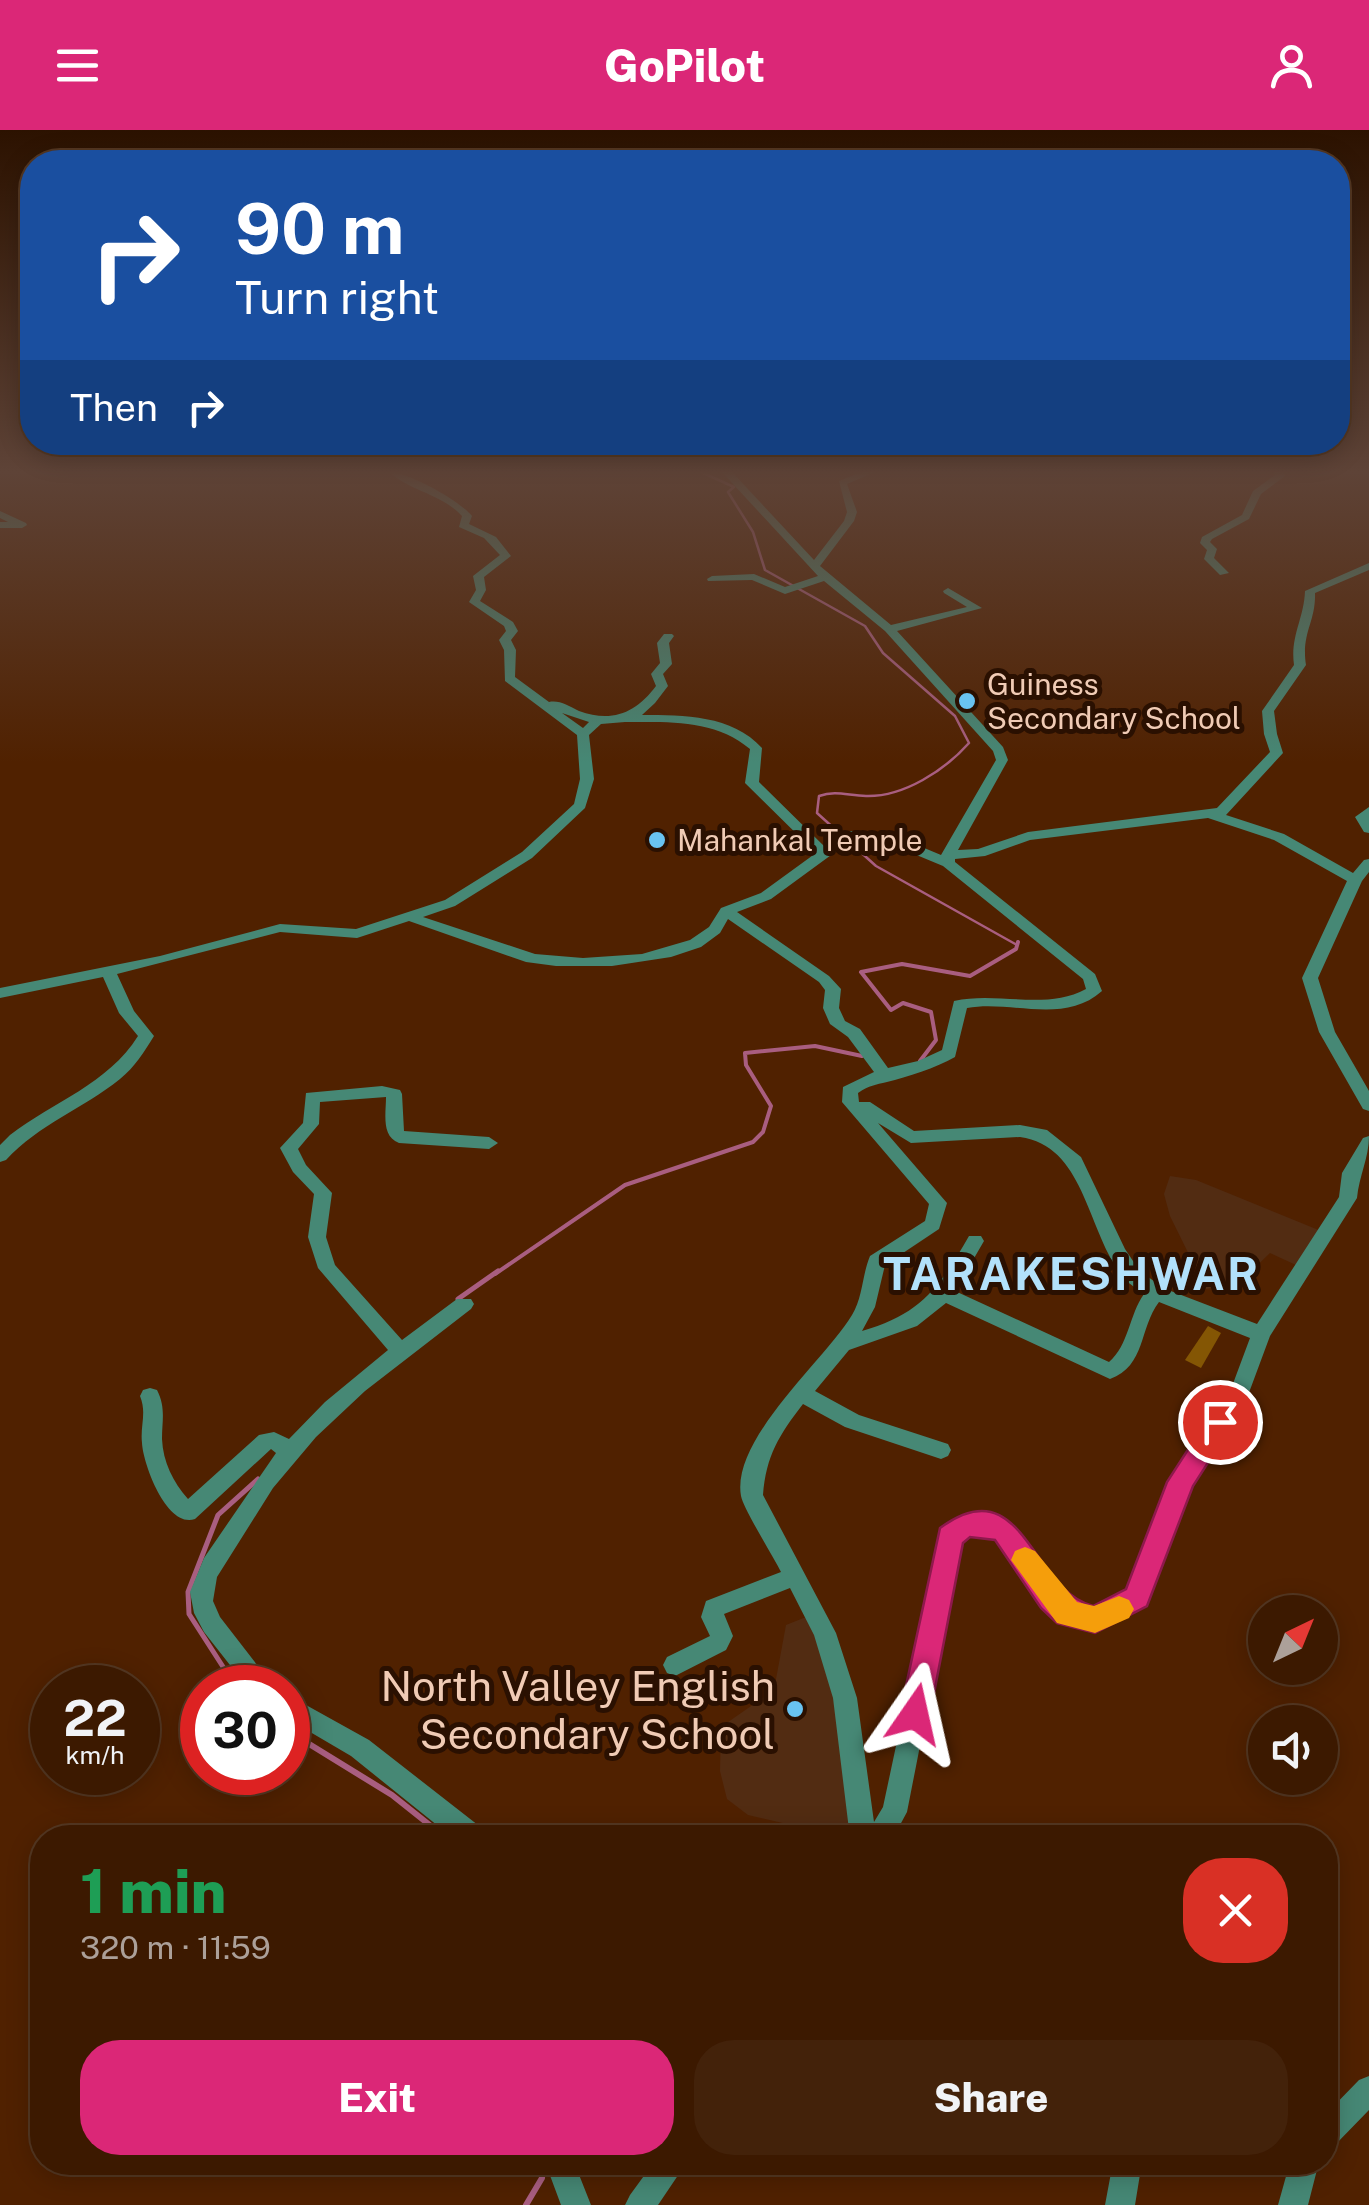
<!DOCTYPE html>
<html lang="en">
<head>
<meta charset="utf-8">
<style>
  :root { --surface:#3c1900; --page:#43220a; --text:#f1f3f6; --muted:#aca099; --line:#553822; --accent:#db2777 }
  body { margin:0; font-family:"Public Sans",sans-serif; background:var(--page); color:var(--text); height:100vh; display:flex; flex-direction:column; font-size:38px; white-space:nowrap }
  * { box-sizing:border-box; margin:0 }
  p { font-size:32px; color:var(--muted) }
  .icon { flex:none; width:55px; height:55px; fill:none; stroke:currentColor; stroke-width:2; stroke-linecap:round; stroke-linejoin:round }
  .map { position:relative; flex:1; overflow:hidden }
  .side { position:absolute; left:30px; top:1695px; width:1308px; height:350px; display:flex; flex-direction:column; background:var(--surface); border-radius:40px; box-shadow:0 5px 25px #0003,0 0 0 2px var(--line) }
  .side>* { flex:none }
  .hud { position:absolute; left:20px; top:20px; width:1330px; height:305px; border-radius:40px; box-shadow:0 5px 25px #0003,0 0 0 2px var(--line); background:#1a4fa0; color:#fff; overflow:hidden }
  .needle { width:65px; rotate:43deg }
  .fabs { position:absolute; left:1248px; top:1465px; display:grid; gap:20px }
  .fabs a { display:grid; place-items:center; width:90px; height:90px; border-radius:50%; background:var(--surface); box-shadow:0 5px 25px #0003,0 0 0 2px var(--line); font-size:50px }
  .speed { position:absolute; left:30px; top:1535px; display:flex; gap:20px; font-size:50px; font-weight:700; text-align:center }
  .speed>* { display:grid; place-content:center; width:130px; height:130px; border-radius:50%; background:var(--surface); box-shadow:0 5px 25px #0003,0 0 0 2px var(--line); line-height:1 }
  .speed small { font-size:25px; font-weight:400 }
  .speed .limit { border:15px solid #d22; background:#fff; color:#111 }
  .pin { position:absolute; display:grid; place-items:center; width:85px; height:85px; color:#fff; margin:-42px; border:5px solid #fff; border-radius:50%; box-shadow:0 2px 10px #0007 }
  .me { position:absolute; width:110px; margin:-55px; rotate:11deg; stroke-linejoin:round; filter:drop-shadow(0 0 8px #0008) }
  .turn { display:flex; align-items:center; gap:35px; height:210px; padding:0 50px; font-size:45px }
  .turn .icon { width:130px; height:130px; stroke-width:2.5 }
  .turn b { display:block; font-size:70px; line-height:85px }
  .then { display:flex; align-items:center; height:95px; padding:0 50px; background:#0003; gap:20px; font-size:38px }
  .round { display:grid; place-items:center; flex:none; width:105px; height:105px; border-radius:40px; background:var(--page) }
  .overview { display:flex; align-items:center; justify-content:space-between; height:170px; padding:0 50px }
  h1 { font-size:60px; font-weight:800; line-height:75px; color:#1e9e55 }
  .action { display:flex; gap:20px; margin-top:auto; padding:20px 50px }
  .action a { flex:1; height:115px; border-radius:40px; background:var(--accent); color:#fff; font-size:40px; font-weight:800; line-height:115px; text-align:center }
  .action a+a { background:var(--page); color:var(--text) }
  header { display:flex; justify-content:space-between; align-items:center; height:130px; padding:0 50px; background:var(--accent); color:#fff; font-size:45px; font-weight:800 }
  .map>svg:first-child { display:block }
  .built { fill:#522c12 }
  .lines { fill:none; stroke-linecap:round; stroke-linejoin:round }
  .stream-far3 { stroke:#a95e80; stroke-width:2.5 }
  .stream-far2 { stroke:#a95e80; stroke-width:4 }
  .stream-far1 { stroke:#a95e80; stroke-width:5 }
  .stream { stroke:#a95e80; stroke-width:6 }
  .building { fill:#845604 }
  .minor { fill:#468875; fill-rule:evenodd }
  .route { fill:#db2777; stroke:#8e194d; stroke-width:2.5 }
  .slow { fill:#f59e0b }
  .poi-dot { fill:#69c3f1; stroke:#2a1001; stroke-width:4 }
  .labels { text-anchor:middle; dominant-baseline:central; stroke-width:10; stroke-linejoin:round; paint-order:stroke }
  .far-poi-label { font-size:30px; fill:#f0cbb5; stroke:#2a1001; text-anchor:start }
  .near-poi-label { font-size:42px; fill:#f0cbb5; stroke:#2a1001; text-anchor:end }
  .district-label { font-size:45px; font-weight:bold; letter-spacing:2.5px; fill:#b2e1fb; stroke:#2a1001 }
</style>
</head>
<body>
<header><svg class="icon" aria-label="menu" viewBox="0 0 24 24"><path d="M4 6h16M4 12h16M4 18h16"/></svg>GoPilot<svg class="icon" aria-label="person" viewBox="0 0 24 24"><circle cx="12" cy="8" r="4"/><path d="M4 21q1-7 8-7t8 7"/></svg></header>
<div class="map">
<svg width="1369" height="2075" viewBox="0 0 1369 2075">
  <rect width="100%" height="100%" fill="#502100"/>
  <path class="built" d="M1170,1046L1196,1050L1321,1101L1296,1135L1270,1123L1240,1152L1206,1159L1170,1086L1164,1064Z
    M816,1483L861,1707H821L822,1702L748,1685L727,1669L720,1641L721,1597L774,1560L786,1495Z"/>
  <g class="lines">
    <path class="stream-far3" d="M701,342L734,357L728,362L753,402L765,440L865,496L883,523L955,586L969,613C945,640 904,667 866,666C849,666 836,660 819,666L817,683L876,736L1017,815"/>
    <path class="stream-far2" d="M920,931L936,910L931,882L903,873L891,880L861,842L902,834L970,846L1016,819L1018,812
      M495,1144L625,1055L753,1012L763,1002L771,976L746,935L745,923L815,916L862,926"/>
    <path class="stream-far1" d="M458,1169L498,1141
      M236,1557L189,1484L188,1462L218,1385L258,1349"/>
    <path class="stream" d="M234,1555L236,1558
      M288,1601L392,1665L446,1708
      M526,2075L542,2048L543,2032"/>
  </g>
  <path class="building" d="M1208,1196L1221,1203L1201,1238L1185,1230Z"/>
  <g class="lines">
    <path class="minor" d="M389,342C408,342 459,370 472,386L469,394L496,407L511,426L484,447L486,460L480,471L513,492L518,501L511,510L516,520L515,547L549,572C560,570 568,576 579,581C612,593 636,583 656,556L651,544L660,533L657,513L664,504H672L674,506L669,513L672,534L663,544L668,556L655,573L642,585C684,585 732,585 762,618L759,652L825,717L850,701L898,707L941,725L996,630L993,621L885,501L824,451L785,464L752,450L708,451L707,449L712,446L754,444L785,457L818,446L722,342H732L814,430L844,391L847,382L839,351L861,342H875L847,354L857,382L854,391L820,436L891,495L967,477L944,463L943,461L948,458L982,478L897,501L1003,617L1008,630L958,720L978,719L1028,702L1217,678L1270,622L1264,604L1262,581L1294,535C1290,506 1304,489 1305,461L1369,433V440L1315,463C1316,492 1301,503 1306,535L1274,581L1277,604L1283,623L1226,685L1284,704L1353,743L1364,730L1369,729V742L1362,751L1318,848L1335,902L1369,961V981L1363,979L1319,902L1302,848L1347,751L1274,710L1208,688L1030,710L985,726L955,729V732L1095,844L1102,861C1064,895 1012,870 967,878L955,927C936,938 907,947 887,952C875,955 870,955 858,963L859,972H870L914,1001L1020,995L1047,1000L1081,1027L1125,1119L1139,1140L1163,1158L1257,1194L1339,1067L1342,1043L1363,1008L1369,1006C1369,1028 1359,1046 1357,1068L1270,1206L1247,1268L1189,1355L1145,1474L1095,1500C1082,1498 1067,1495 1056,1488C1033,1471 1006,1396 974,1405C969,1406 965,1410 960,1412L907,1682L893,1708H850L833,1568L814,1505L790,1458L724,1484L733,1506L726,1520L675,1546L667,1543L663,1535L667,1527L710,1506L701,1487L706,1471L781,1442C773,1426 744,1380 741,1366C731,1309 824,1231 852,1185C863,1167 862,1145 870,1126L925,1091L929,1074L842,972L843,957L874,942L848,907L830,894L823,878L825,860L819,852L728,789L720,803L701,817L671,827L612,836H556L526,832L409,791L357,808L280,802L117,844L134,881L154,906C144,922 135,937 120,949C83,979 39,994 6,1030L0,1032V1015L10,1005C53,972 108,954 138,906L119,883L103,847L0,868V858L160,826L280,794L356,799L445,770L522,722L574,674L580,649L577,605L505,551L504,520L499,510L506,501L504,496L469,472L476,460L473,446L500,425L484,408L459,397L462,386C442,364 410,361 389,342ZM562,583L589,592L583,598ZM625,592C668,592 715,589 750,619L745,653L816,723L761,763L721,778L709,797L690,810L642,824L583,828L535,824L423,787L455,776L532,728L585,678L594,649L589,605L601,594ZM853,709L890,714L943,736L1083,849L1086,859C1045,881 998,861 954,871L942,920L918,931L888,938L860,899L845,891L839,878L841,859L829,846L737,782L771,769ZM878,993L911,1013L1020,1007C1087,1016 1087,1106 1125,1149C1130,1155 1138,1159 1144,1164C1129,1185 1129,1215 1109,1232L955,1161L984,1111L981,1106H969C939,1158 921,1184 862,1201L875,1177L885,1135L939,1099L947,1073ZM1159,1172L1250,1208L1231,1259L1169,1351L1128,1460L1093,1479C1037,1468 1031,1373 970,1387C961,1389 951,1396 942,1400L883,1677L874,1692L857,1568L836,1503L763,1365C766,1326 779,1305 803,1274L845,1297L941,1329L948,1326L951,1320L948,1314L859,1285L815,1261L849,1220L917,1196L946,1173L1110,1249C1146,1236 1139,1198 1159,1172Z
      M1273,342H1283L1285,346L1261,364L1249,389L1212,409L1210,412L1217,419L1214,428L1229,443L1220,445L1204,429L1207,420L1200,413L1202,407L1242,385L1253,361L1275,345Z
      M0,381L26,393L27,395L22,398H0V392H8L0,388Z
      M1369,677V703L1364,702L1355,687Z
      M382,956L400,960L402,964L404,1001L489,1007L498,1013L489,1019L399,1013C381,1006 386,984 386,967L320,972L319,994L298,1019L306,1035L332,1063L326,1107L335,1135L402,1210L457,1169H471L474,1174L471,1179L365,1261L316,1307L273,1358L217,1447L213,1471L220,1487L275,1558H248L204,1502L194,1483L190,1462L204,1428L276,1323L271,1319L195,1389C167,1399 143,1334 142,1313C140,1296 147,1283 140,1266L143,1260L150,1258L157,1260C166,1278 162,1290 162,1309C163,1332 173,1352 188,1369L259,1305L274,1302L289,1309L325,1272L388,1220L318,1138L308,1107L314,1064L293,1042L280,1018L303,993L306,963Z
      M288,1565L369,1610L483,1699L486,1708H453L351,1626L288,1589Z
      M1369,1946V1980L1335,2015L1325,2019V1985L1359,1950Z
      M545,2032H574L591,2075H561Z
      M654,2032H687L658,2075H625L630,2065Z
      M1113,2032H1142L1135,2075H1105Z
      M1290,2032H1319L1308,2075H1278Z"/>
  </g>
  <linearGradient id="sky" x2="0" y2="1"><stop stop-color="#2c1200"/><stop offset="0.54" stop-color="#5e4337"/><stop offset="1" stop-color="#5e4337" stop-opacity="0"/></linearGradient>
  <rect width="1369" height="633" fill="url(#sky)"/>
  <path class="route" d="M1220,1281L1234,1292L1193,1356L1147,1476L1095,1503L1057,1493L1041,1478L995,1410L970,1407L963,1413L930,1584L926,1595L915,1599L904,1595L900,1584L940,1398C1024,1336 1031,1461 1093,1476L1126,1459L1167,1352L1211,1284Z"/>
  <path class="slow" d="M1025,1417L1035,1421L1077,1472L1094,1476L1119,1466L1129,1470L1134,1479L1129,1488L1095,1503L1057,1493L1011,1430L1015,1421Z"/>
  <g class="poi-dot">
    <circle cx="967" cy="571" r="10"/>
    <circle cx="657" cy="710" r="10"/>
    <circle cx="795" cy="1579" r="10"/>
  </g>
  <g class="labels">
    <g class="far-poi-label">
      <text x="987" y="554">Guiness<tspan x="987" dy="34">Secondary School</tspan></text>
      <text x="677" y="710">Mahankal Temple</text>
    </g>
    <g class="near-poi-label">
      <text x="775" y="1555">North Valley English<tspan x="775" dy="48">Secondary School</tspan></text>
    </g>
    <g class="district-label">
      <text x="1072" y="1143">TARAKESHWAR</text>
    </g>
  </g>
</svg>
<div class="fabs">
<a><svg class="needle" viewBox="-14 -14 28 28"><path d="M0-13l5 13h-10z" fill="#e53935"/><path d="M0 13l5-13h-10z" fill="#aca099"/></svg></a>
<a><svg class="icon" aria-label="sound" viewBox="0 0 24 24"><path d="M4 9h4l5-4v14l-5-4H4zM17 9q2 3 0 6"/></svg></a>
</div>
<div class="speed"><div>22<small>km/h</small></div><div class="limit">30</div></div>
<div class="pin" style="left:1220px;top:1292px;background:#d93025"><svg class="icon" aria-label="arrive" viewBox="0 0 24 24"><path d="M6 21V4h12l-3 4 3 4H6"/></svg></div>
<svg class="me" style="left:915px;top:1584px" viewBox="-20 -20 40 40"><path d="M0-17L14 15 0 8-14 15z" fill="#db2777" stroke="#fff" stroke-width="4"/></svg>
<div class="hud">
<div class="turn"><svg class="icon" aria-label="right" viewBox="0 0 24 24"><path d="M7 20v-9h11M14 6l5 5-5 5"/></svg><div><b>90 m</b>Turn right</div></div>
<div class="then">Then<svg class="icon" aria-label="right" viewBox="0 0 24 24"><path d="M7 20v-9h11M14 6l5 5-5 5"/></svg></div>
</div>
<section class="side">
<div class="overview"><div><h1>1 min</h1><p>320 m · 11:59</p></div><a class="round" style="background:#d93025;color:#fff"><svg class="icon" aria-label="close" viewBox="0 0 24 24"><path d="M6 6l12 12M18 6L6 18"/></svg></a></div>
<div class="action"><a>Exit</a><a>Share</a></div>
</section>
</div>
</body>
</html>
